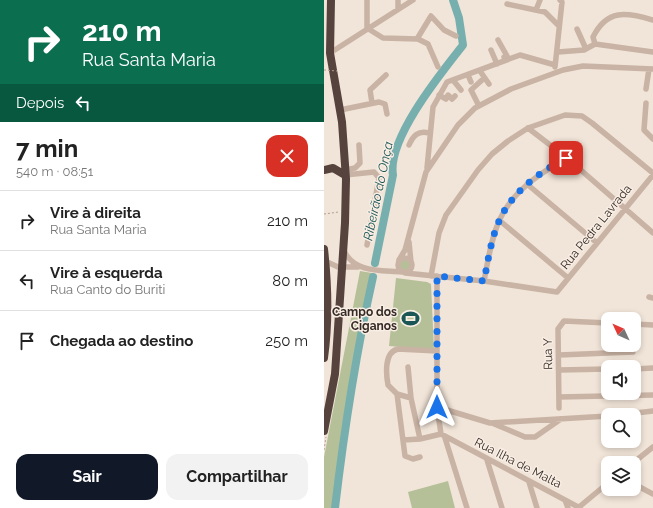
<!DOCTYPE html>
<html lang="pt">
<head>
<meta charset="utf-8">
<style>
  :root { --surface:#fff; --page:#f2f2f2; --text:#222; --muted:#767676; --line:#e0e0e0; --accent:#111827 }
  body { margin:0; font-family:Raleway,sans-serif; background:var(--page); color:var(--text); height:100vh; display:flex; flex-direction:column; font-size:15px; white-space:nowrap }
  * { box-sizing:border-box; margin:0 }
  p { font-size:13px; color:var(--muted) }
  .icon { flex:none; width:22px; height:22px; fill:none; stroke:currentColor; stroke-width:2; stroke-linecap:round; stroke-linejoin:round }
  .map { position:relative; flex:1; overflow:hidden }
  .sheet { display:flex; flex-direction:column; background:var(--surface); width:324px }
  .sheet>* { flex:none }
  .top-card { background:#0b6e4f; color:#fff; overflow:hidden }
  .needle { width:26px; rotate:314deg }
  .controls { position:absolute; left:277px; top:312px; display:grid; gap:8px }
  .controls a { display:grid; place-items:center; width:40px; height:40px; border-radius:8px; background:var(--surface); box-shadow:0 2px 6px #0003; font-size:20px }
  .pin { position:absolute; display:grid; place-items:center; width:34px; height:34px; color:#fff; margin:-17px; border-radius:8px; box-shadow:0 2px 6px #0006 }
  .me { position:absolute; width:44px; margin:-22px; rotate:0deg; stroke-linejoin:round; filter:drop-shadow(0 0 3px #0008) }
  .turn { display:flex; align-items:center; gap:14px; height:84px; padding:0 16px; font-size:18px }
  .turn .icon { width:52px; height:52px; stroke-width:2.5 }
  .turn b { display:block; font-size:28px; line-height:34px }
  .then { display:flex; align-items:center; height:38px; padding:0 16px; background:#0003; gap:8px; font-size:15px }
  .round { display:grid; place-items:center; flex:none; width:42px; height:42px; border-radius:12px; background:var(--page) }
  .headline { display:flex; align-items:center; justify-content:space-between; height:68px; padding:0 16px }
  h1 { font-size:24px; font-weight:700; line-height:30px }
  .button { display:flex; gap:8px; margin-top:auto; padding:8px 16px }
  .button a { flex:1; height:46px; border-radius:12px; background:var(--accent); color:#fff; font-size:16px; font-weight:700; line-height:46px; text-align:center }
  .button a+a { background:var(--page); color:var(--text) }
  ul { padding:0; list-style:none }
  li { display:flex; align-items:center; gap:12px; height:60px; padding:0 16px; border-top:1px solid var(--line) }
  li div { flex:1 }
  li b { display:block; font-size:15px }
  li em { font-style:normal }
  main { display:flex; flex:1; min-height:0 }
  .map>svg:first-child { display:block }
  .green { fill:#b5c098 }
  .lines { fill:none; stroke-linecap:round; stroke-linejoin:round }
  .river { stroke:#77afae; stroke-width:8 }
  .path { stroke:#b59d8e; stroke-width:1; stroke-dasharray:2 2; stroke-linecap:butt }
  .minor { stroke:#c9b3a4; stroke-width:5.5 }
  .highway { stroke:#56433d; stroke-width:8 }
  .path-bridge { stroke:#b59d8e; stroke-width:1; stroke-dasharray:2 2; stroke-linecap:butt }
  .route { stroke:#1a73e8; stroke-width:7; stroke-dasharray:0 12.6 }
  .labels { text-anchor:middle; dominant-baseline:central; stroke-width:3; stroke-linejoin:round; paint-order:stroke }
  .street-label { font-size:12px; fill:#352a26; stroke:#f9eee4 }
  .poi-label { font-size:12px; font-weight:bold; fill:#352a26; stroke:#f9eee4; text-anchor:end }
  .water-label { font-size:13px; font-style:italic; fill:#1b5657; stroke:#f9eee4 }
</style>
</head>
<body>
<main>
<section class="sheet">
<div class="top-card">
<div class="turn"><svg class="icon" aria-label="right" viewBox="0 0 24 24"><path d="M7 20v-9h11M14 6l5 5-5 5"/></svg><div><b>210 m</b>Rua Santa Maria</div></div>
<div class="then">Depois<svg class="icon" aria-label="left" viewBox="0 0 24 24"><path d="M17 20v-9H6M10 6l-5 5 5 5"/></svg></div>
</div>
<div class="headline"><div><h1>7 min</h1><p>540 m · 08:51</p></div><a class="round" style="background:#d93025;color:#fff"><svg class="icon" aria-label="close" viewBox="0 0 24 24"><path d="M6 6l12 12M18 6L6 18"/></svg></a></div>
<ul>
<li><svg class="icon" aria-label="right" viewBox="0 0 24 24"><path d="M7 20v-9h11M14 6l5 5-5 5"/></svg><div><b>Vire à direita</b><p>Rua Santa Maria</p></div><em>210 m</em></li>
<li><svg class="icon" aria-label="left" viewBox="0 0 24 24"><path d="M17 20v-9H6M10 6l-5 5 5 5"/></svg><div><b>Vire à esquerda</b><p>Rua Canto do Buriti</p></div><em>80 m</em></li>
<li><svg class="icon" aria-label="arrive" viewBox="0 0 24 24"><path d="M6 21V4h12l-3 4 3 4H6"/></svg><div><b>Chegada ao destino</b></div><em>250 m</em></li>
</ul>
<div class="button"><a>Sair</a><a>Compartilhar</a></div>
</section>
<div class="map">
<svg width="329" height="508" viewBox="0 0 329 508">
  <rect width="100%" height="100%" fill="#f1e4d8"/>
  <path class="green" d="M75 265a6 6 0 1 1 12 0a6 6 0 1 1-12 0Z
    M36,271L48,273L26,388L9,508H0V457Z
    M72,278L103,282L107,284L110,350L65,346Z
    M124,481L131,508H88L84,492Z"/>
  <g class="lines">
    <path class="river" d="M51,263L69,175C63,139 117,73 139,45L135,18L129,0
      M11,508C20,431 32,353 49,277"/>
    <path class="path" d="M0,214L15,212
      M0,450L2,437"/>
    <path class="minor" d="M43,0V28L59,38L94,39L104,44L114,67
      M74,0V9
      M183,4L221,12L234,25
      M212,10L216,0
      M253,29L262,49
      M93,39L107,16L120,30L132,36
      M174,40L183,56L180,57L181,60
      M271,44L269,37C283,9 302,12 329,20
      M271,44L329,52
      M167,50L173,64
      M234,52L260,50L271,44
      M6,53L89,0
      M231,67L238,2L236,0
      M156,71L165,84
      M144,75L147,82
      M129,80L137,90
      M322,89L325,69
      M115,95L122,99L124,95L128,99L131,96
      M48,103L46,90L62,75
      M322,103L320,130L329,139
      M155,106L147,90L158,80
      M16,110L55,102L61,104L63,114
      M204,128L243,158L329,233
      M85,145C89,136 94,130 105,133
      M103,168L109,107L123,82L196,55L231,65
      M21,170L31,168L36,163L35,145
      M21,175L50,172L55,178L43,245
      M203,184L273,243
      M175,220L244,278
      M85,242L87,262
      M20,251C31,273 56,270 78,272
      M74 265a7 7 0 1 1 14 0a7 7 0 1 1-14 0Z
      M75,260L81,250L102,172L134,125L151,108L187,89L239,70L259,66L329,69
      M1,261L14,267H34
      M81,273L160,281L233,292L329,175
      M107,276L115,233L122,215L154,170L168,154L184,141L204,128L241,115L258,116L268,123L329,173
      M113,276V407L117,434L256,508
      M160,281C164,261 167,238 176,219C189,191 216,173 243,158
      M325,297L329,298
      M310,324L329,325
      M235,355L309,352
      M84,367L87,398L96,439
      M310,369L329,368
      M235,370L284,369
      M73,394L81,456L89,459L96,457
      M235,397L329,395
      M87,398L73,394L64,385C62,374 60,352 74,349L113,351
      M113,407L166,423L284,416
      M235,408L234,329L240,321L284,323
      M295,415L329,411
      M168,423L201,437H211L237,419
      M121,438L143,508
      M79,440L96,439L117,434
      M163,460L178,508
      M309,463L329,447
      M205,482L213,508
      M310,484L329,494
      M241,500L244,508
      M255,507L284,483"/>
    <path class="highway" d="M0,170L9,168L21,175
      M0,249C4,285 5,322 0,358
      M0,431L11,374L21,223L22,179L18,122L6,53L7,0"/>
    <path class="path-bridge" d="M0,70L13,71"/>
  </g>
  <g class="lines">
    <path class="route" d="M113,407V276L160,281C164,261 167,238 176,219C189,191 216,172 242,158"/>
  </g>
  <defs>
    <symbol id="stadium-bare" viewBox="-9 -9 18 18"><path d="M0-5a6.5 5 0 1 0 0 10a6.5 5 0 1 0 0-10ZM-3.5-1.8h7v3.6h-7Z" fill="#1b5657" stroke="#f9eee4" stroke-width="2.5" paint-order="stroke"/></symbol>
  </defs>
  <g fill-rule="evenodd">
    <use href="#stadium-bare" x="74" y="306" width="25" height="25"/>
  </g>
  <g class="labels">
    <g class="street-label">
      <text transform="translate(272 227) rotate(-51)">Rua Pedra Lavrada</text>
      <text transform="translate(224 354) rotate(-91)">Rua Y</text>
      <text transform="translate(194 463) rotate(27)">Rua Ilha de Malta</text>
    </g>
    <g class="poi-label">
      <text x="73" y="312">Campo dos<tspan x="73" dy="14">Ciganos</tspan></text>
    </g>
    <g class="water-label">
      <text transform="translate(54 191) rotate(-78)">Ribeirão do Onça</text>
    </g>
  </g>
</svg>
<div class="controls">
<a><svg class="needle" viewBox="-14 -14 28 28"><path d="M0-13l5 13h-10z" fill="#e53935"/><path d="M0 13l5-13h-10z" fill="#767676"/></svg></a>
<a><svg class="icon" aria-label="sound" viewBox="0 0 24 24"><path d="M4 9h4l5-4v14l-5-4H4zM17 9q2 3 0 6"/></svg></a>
<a><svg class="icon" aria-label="search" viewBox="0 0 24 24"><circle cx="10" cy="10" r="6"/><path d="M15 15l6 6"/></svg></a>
<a><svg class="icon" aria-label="layers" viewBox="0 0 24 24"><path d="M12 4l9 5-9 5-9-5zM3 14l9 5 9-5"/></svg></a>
</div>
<div class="pin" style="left:242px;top:158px;background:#d93025"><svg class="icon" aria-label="arrive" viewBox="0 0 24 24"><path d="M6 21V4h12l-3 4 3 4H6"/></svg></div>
<svg class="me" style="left:113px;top:407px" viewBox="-20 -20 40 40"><path d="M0-17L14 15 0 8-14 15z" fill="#1a73e8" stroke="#fff" stroke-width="4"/></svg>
</div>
</main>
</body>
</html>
